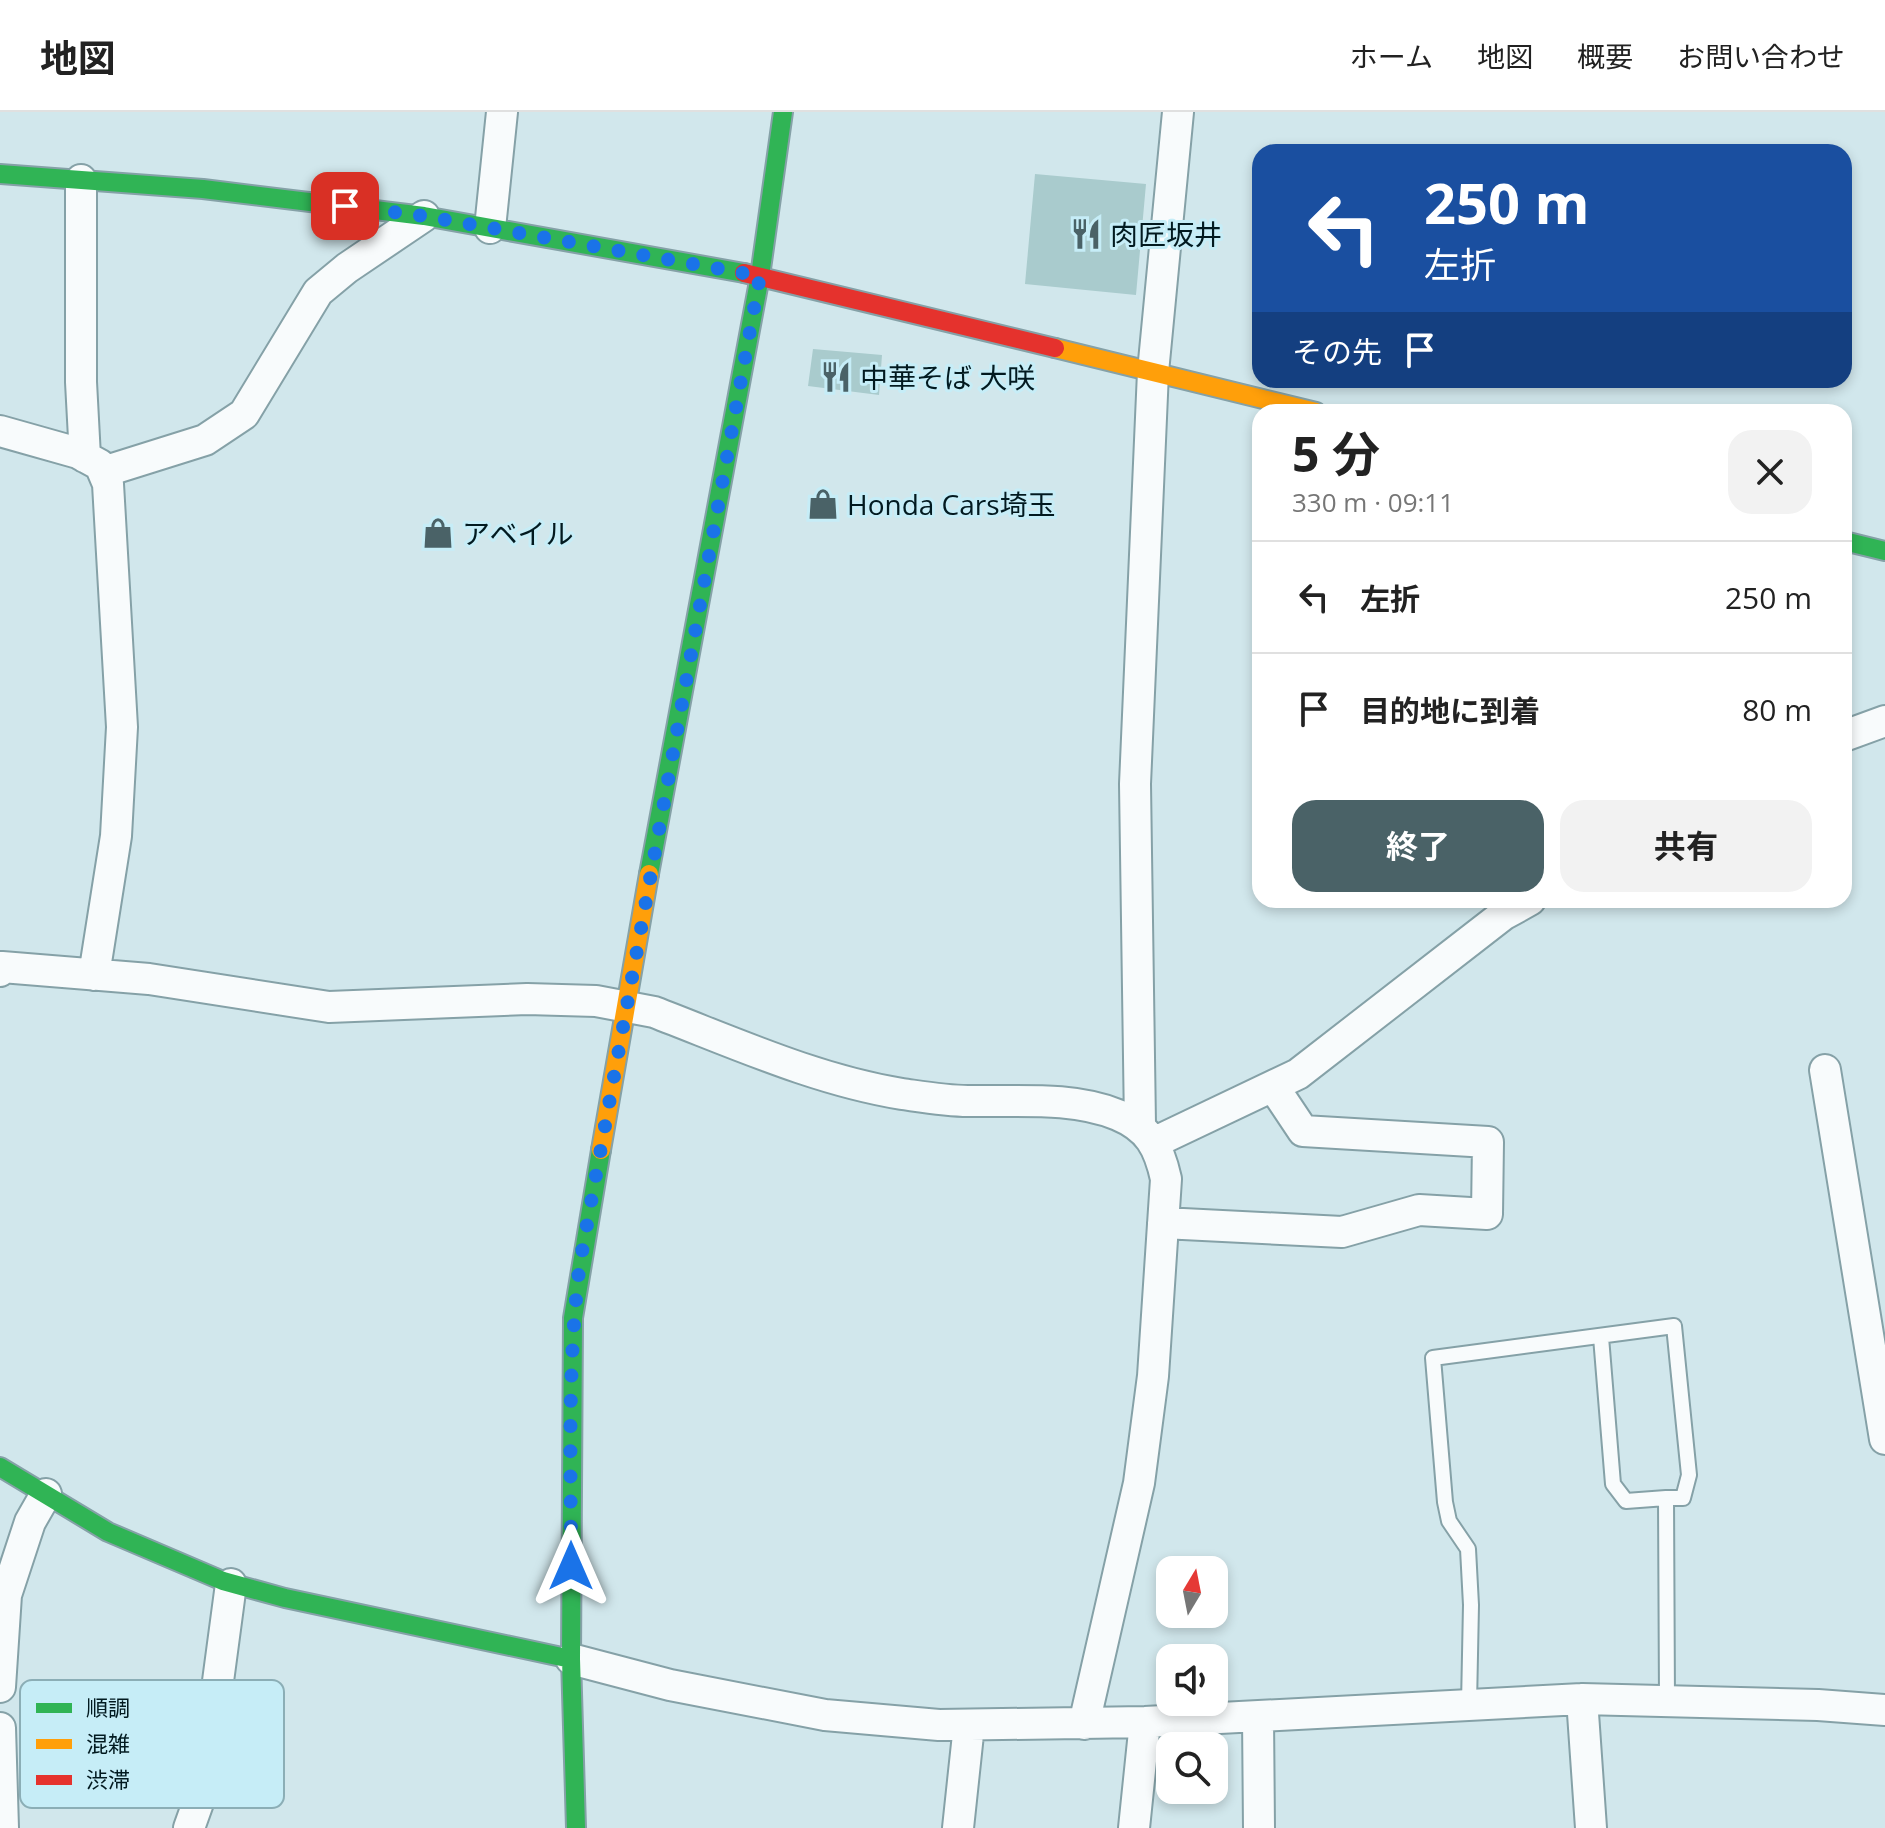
<!DOCTYPE html>
<html lang="ja">
<head>
<meta charset="utf-8">
<style>
  :root { --surface:#fff; --page:#f2f2f2; --text:#222; --muted:#767676; --line:#e0e0e0; --accent:#4a6267 }
  body { margin:0; font-family:"Open Sans","Noto Sans JP",sans-serif; background:var(--page); color:var(--text); height:100vh; display:flex; flex-direction:column; font-size:30px; white-space:nowrap }
  * { box-sizing:border-box; margin:0 }
  p { font-size:26px; color:var(--muted) }
  .icon { flex:none; width:44px; height:44px; fill:none; stroke:currentColor; stroke-width:2; stroke-linecap:round; stroke-linejoin:round }
  .map { position:relative; flex:1; overflow:hidden }
  .details { position:absolute; left:1252px; top:292px; width:600px; height:504px; display:flex; flex-direction:column; background:var(--surface); border-radius:24px; box-shadow:0 4px 12px #0003 }
  .details>* { flex:none }
  .banner { position:absolute; left:1252px; top:32px; width:600px; height:244px; border-radius:24px; box-shadow:0 4px 12px #0003; background:#1a4fa0; color:#fff; overflow:hidden }
  .needle { width:52px; rotate:10deg }
  .tools { position:absolute; left:1156px; top:1444px; display:grid; gap:16px }
  .tools a { display:grid; place-items:center; width:72px; height:72px; border-radius:16px; background:var(--surface); box-shadow:0 4px 12px #0003; font-size:40px }
  .pin { position:absolute; display:grid; place-items:center; width:68px; height:68px; color:#fff; margin:-34px; border-radius:16px; box-shadow:0 4px 12px #0006 }
  .me { position:absolute; width:88px; margin:-44px; rotate:0deg; stroke-linejoin:round; filter:drop-shadow(0 0 6px #0008) }
  .turn { display:flex; align-items:center; gap:28px; height:168px; padding:0 40px; font-size:36px }
  .turn .icon { width:104px; height:104px; stroke-width:2.5 }
  .turn b { display:block; font-size:56px; line-height:68px }
  .then { display:flex; align-items:center; height:76px; padding:0 40px; background:#0003; gap:16px; font-size:30px }
  .round { display:grid; place-items:center; flex:none; width:84px; height:84px; border-radius:24px; background:var(--page) }
  .summary { display:flex; align-items:center; justify-content:space-between; height:136px; padding:0 40px }
  h1 { font-size:48px; font-weight:700; line-height:60px }
  .cta { display:flex; gap:16px; margin-top:auto; padding:16px 40px }
  .cta a { flex:1; height:92px; border-radius:24px; background:var(--accent); color:#fff; font-size:32px; font-weight:700; line-height:92px; text-align:center }
  .cta a+a { background:var(--page); color:var(--text) }
  ul { padding:0; list-style:none }
  li { display:flex; align-items:center; gap:24px; height:112px; padding:0 40px; border-top:2px solid var(--line) }
  li div { flex:1 }
  li b { display:block; font-size:30px }
  li em { font-style:normal }
  header { display:flex; align-items:center; gap:48px; box-sizing:border-box; height:112px; padding:0 40px; background:var(--surface); border-bottom:2px solid var(--line) }
  header strong { font-size:38px }
  nav { display:flex; gap:44px; margin-inline-start:auto; font-size:28px }
  .map>svg:first-child { display:block }
  .building { fill:#a9cbcd }
  .lines { fill:none; stroke-linecap:round; stroke-linejoin:round }
  .lane-casing { stroke:#85a1a7; stroke-width:18 }
  .street-casing { stroke:#85a1a7; stroke-width:34 }
  .fast-casing { stroke:#85a1a7; stroke-width:22 }
  .slow-casing { stroke:#85a1a7; stroke-width:22 }
  .jam-casing { stroke:#85a1a7; stroke-width:22 }
  .lane { stroke:#f8fbfc; stroke-width:14 }
  .street { stroke:#f8fbfc; stroke-width:30 }
  .fast { stroke:#30b455; stroke-width:18 }
  .slow { stroke:#ff9f0a; stroke-width:18 }
  .jam { stroke:#e5322d; stroke-width:18 }
  .route { stroke:#1a73e8; stroke-width:14; stroke-dasharray:0 25.2 }
  .labels { text-anchor:middle; dominant-baseline:central; stroke-width:6; stroke-linejoin:round; paint-order:stroke }
  .poi-label { font-size:28px; fill:#021a20; stroke:#c6edf7; text-anchor:start }
  .key { fill:#c6edf7; stroke:#8baeb6; stroke-width:2 }
  .key-label { font-size:22px; fill:#021a20 }
</style>
</head>
<body>
<header>
<strong>地図</strong>
<nav><a>ホーム</a><a>地図</a><a>概要</a><a>お問い合わせ</a></nav>
</header>
<div class="map">
<svg width="1885" height="1716" viewBox="0 0 1885 1716">
  <rect width="100%" height="100%" fill="#d1e7ec"/>
  <path class="building" d="M1035,62L1146,72L1136,183L1025,172Z
    M813,237L882,243L879,283L808,274Z"/>
  <g class="lines">
    <defs>
      <path id="lane" d="M1601,1225L1613,1372L1626,1389L1666,1386
        M1469,1592L1471,1493L1468,1437L1449,1409L1445,1390L1433,1246L1674,1214L1689,1363L1683,1386H1666L1667,1588"/>
      <path id="street" d="M81,68V270L85,345
        M490,116L502,0
        M0,319L78,341L100,353L108,372L122,615L116,724L94,863
        M103,360L205,328L244,302L318,180L347,156L424,104
        M1844,624L1885,609
        M0,859L2,855L149,867L329,895L527,887L596,889L654,900C735,931 816,968 902,982C923,985 946,989 968,989C1016,990 1073,984 1118,1003C1149,1016 1159,1035 1166,1067L1153,1264L1139,1371L1084,1612
        M1825,958L1885,1327
        M1140,1013L1135,672L1153,260L1178,0
        M1153,1031L1298,962L1503,803L1530,788
        M1163,1111L1342,1120L1419,1098L1487,1102L1488,1030L1303,1019L1273,974
        M571,1547L670,1573L825,1603L939,1613L1145,1610L1582,1587L1818,1593L1885,1598
        M0,1575L6,1483L30,1410L46,1382
        M1582,1587L1591,1716
        M1258,1605L1259,1716
        M0,1616L3,1716
        M189,1716L204,1674L231,1472
        M958,1716L969,1613
        M1134,1716L1145,1610"/>
      <path id="fast" d="M0,62L203,77L424,104L744,161
        M1844,429L1885,439
        M649,762L760,164L783,0
        M0,1355L108,1420L223,1469L285,1486L571,1547
        M576,1716L571,1547L573,1206L601,1038"/>
      <path id="slow" d="M1055,236L1316,300
        M601,1038L649,762"/>
      <path id="jam" d="M744,161L1055,236"/>
    </defs>
    <use href="#lane" class="lane-casing"/>
    <use href="#street" class="street-casing"/>
    <use href="#fast" class="fast-casing"/>
    <use href="#slow" class="slow-casing"/>
    <use href="#jam" class="jam-casing"/>
    <use href="#lane" class="lane"/>
    <use href="#street" class="street"/>
    <use href="#fast" class="fast"/>
    <use href="#slow" class="slow"/>
    <use href="#jam" class="jam"/>
  </g>
  <g class="lines">
    <path class="route" d="M345,94L424,104L760,164L580,1151C567,1251 571,1352 571,1454"/>
  </g>
  <defs>
    <symbol id="restaurant-bare" viewBox="-9 -9 18 18"><path d="M-5-6h1v4h1v-4h1v4h1v-4h1v5L-1.5 .5V6h-2V.5L-5-1ZM5-6V6H3V1.5H1.5Q1.5-4 5-6Z" fill="#4a6267" stroke="#c6edf7" stroke-width="2.5" paint-order="stroke"/></symbol>
    <symbol id="shop-bare" viewBox="-9 -9 18 18"><path d="M-5-2.5h2.3a2.7 3.5 0 0 1 5.4 0H5L5.5 6h-11ZM-1.5-2.5h3a1.5 2.3 0 0 0-3 0Z" fill="#4a6267" stroke="#c6edf7" stroke-width="2.5" paint-order="stroke"/></symbol>
  </defs>
  <g fill-rule="evenodd">
    <use href="#restaurant-bare" x="1064" y="100" width="44" height="44"/>
    <use href="#restaurant-bare" x="814" y="243" width="44" height="44"/>
    <use href="#shop-bare" x="801" y="370" width="44" height="44"/>
    <use href="#shop-bare" x="416" y="399" width="44" height="44"/>
  </g>
  <g class="labels">
    <g class="poi-label">
      <text x="1110" y="122">肉匠坂井</text>
      <text x="860" y="265">中華そば 大咲</text>
      <text x="847" y="392">Honda Cars埼玉</text>
      <text x="462" y="421">アベイル</text>
    </g>
  </g>
  <rect x="20" y="1568" width="264" height="128" rx="12" class="key"/>
  <rect x="36" y="1591" width="36" height="10" fill="#30b455"/>
  <rect x="36" y="1627" width="36" height="10" fill="#ff9f0a"/>
  <rect x="36" y="1663" width="36" height="10" fill="#e5322d"/>
  <g class="key-label">
    <text x="86" y="1604">順調</text>
    <text x="86" y="1640">混雑</text>
    <text x="86" y="1676">渋滞</text>
  </g>
</svg>
<div class="tools">
<a><svg class="needle" viewBox="-14 -14 28 28"><path d="M0-13l5 13h-10z" fill="#e53935"/><path d="M0 13l5-13h-10z" fill="#767676"/></svg></a>
<a><svg class="icon" aria-label="sound" viewBox="0 0 24 24"><path d="M4 9h4l5-4v14l-5-4H4zM17 9q2 3 0 6"/></svg></a>
<a><svg class="icon" aria-label="search" viewBox="0 0 24 24"><circle cx="10" cy="10" r="6"/><path d="M15 15l6 6"/></svg></a>
</div>
<div class="pin" style="left:345px;top:94px;background:#d93025"><svg class="icon" aria-label="arrive" viewBox="0 0 24 24"><path d="M6 21V4h12l-3 4 3 4H6"/></svg></div>
<svg class="me" style="left:571px;top:1454px" viewBox="-20 -20 40 40"><path d="M0-17L14 15 0 8-14 15z" fill="#1a73e8" stroke="#fff" stroke-width="4"/></svg>
<div class="banner">
<div class="turn"><svg class="icon" aria-label="left" viewBox="0 0 24 24"><path d="M17 20v-9H6M10 6l-5 5 5 5"/></svg><div><b>250 m</b>左折</div></div>
<div class="then">その先<svg class="icon" aria-label="arrive" viewBox="0 0 24 24"><path d="M6 21V4h12l-3 4 3 4H6"/></svg></div>
</div>
<section class="details">
<div class="summary"><div><h1>5 分</h1><p>330 m · 09:11</p></div><a class="round"><svg class="icon" aria-label="close" viewBox="0 0 24 24"><path d="M6 6l12 12M18 6L6 18"/></svg></a></div>
<ul>
<li><svg class="icon" aria-label="left" viewBox="0 0 24 24"><path d="M17 20v-9H6M10 6l-5 5 5 5"/></svg><div><b>左折</b></div><em>250 m</em></li>
<li><svg class="icon" aria-label="arrive" viewBox="0 0 24 24"><path d="M6 21V4h12l-3 4 3 4H6"/></svg><div><b>目的地に到着</b></div><em>80 m</em></li>
</ul>
<div class="cta"><a>終了</a><a>共有</a></div>
</section>
</div>
</body>
</html>
